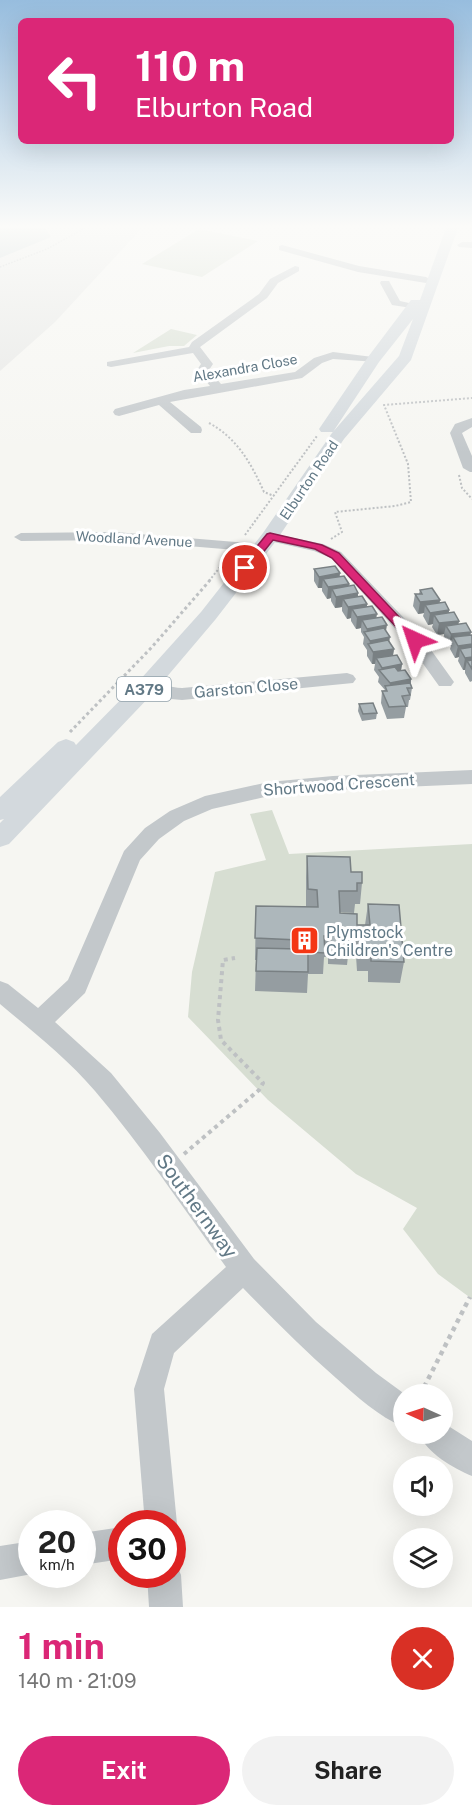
<!DOCTYPE html>
<html lang="en">
<head>
<meta charset="utf-8">
<style>
  :root { --surface:#fff; --page:#f2f2f2; --text:#222; --muted:#767676; --accent:#db2777 }
  body { margin:0; font-family:"Public Sans",sans-serif; background:var(--page); color:var(--text); height:100vh; display:flex; flex-direction:column; font-size:22px; white-space:nowrap }
  * { box-sizing:border-box; margin:0 }
  p { font-size:20px; color:var(--muted) }
  .icon { flex:none; width:33px; height:33px; fill:none; stroke:currentColor; stroke-width:2; stroke-linecap:round; stroke-linejoin:round }
  .map { position:relative; height:1607px; overflow:hidden }
  .panel { display:flex; flex-direction:column; background:var(--surface); flex:1 }
  .panel>* { flex:none }
  .guide { position:absolute; left:18px; top:18px; width:436px; height:126px; border-radius:9px; box-shadow:0 6px 24px #0002; background:#db2777; color:#fff; overflow:hidden }
  .needle { width:39px; rotate:273deg }
  .tools { position:absolute; left:393px; top:1384px; display:grid; gap:12px }
  .tools a { display:grid; place-items:center; width:60px; height:60px; border-radius:50%; background:var(--surface); box-shadow:0 6px 24px #0002; font-size:30px }
  .speed { position:absolute; left:18px; top:1510px; display:flex; gap:12px; font-size:30px; font-weight:700; text-align:center }
  .speed>* { display:grid; place-content:center; width:78px; height:78px; border-radius:50%; background:var(--surface); box-shadow:0 6px 24px #0002; line-height:1 }
  .speed small { font-size:15px; font-weight:400 }
  .speed .limit { border:9px solid #d22; background:#fff; color:#111 }
  .pin { position:absolute; display:grid; place-items:center; width:51px; height:51px; color:#fff; margin:-26px; border:3px solid #fff; border-radius:50%; box-shadow:0 2px 6px #0007 }
  .me { position:absolute; width:66px; margin:-33px; rotate:318deg; stroke-linejoin:round; filter:drop-shadow(0 0 4px #0008) }
  .turn { display:flex; align-items:center; gap:21px; height:126px; padding:0 18px; font-size:27px }
  .turn .icon { width:78px; height:78px; stroke-width:2.5 }
  .turn b { display:block; font-size:42px; line-height:51px }
  .round { display:grid; place-items:center; flex:none; width:63px; height:63px; border-radius:32px; background:var(--page) }
  .head { display:flex; align-items:center; justify-content:space-between; height:102px; padding:0 18px }
  h1 { font-size:36px; font-weight:700; line-height:45px; color:var(--accent) }
  .cta { display:flex; gap:12px; margin-top:auto; padding:12px 18px }
  .cta a { flex:1; height:69px; border-radius:36px; background:var(--accent); color:#fff; font-size:24px; font-weight:700; line-height:69px; text-align:center }
  .cta a+a { background:var(--page); color:var(--text) }
  .map>svg:first-child { display:block }
  .built { fill:#e6e7e5 }
  .green { fill:#d7ded2 }
  .water { fill:#bdcbcf }
  .lines { fill:none; stroke-linecap:round; stroke-linejoin:round }
  .path-far4 { stroke:#bec1c3; stroke-width:1.5; stroke-dasharray:1.5 1.5; stroke-linecap:butt }
  .path-far3 { stroke:#bec1c3; stroke-width:2; stroke-dasharray:2 2; stroke-linecap:butt }
  .path-far2 { stroke:#bec1c3; stroke-width:3; stroke-dasharray:3 3; stroke-linecap:butt }
  .path-far1 { stroke:#bec1c3; stroke-width:4; stroke-dasharray:4 4; stroke-linecap:butt }
  .path { stroke:#bec1c3; stroke-width:4.5; stroke-dasharray:4.5 4.5; stroke-linecap:butt }
  .minor { fill:#c3c8cb; fill-rule:evenodd }
  .major { fill:#d3d9dd; fill-rule:evenodd }
  .wall { fill:#959da1 }
  .shaded-wall { fill:#798083 }
  .building { fill:#adb7bb; stroke:#798083; stroke-width:1.5 }
  .route { fill:#db2777; stroke:#8e194d; stroke-width:1.5 }
  .labels { text-anchor:middle; dominant-baseline:central; stroke-width:6; stroke-linejoin:round; paint-order:stroke }
  .far-street-label { font-size:14px; fill:#627986; stroke:#fff }
  .shield { fill:#fff; stroke:#91a1aa; stroke-width:1.5 }
  .shield-label { font-size:15px; font-weight:bold; fill:#627986 }
  .street-label { font-size:16px; fill:#627986; stroke:#fff }
  .poi-label { font-size:16px; fill:#627986; stroke:#fff; text-anchor:start }
  .near-street-label { font-size:20px; fill:#627986; stroke:#fff }
</style>
</head>
<body>
<div class="map">
<svg width="472" height="1607" viewBox="0 0 472 1607">
  <rect width="100%" height="100%" fill="#f6f6f2"/>
  <path class="built" d="M0,228H142L55,322L0,371Z"/>
  <path class="green" d="M199,229L258,241L202,277L142,264Z
    M171,329L197,335L184,346H169L133,353Z
    M272,810L289,854L472,844V1299L438,1274L403,1229L417,1208L356,1174L268,1100L188,1017L192,972L215,872L266,860L250,814Z"/>
  <path class="water" d="M0,228H45L51,237L0,258Z"/>
  <g class="lines">
    <path class="path-far4" d="M0,267L47,249L85,228"/>
    <path class="path-far3" d="M209,423C237,438 251,463 264,492L274,496
      M459,475L462,488L472,499
      M245,535L317,436
      M331,539L342,532L335,512L395,506L411,502L408,464L384,405L472,398
      M209,581L228,557"/>
    <path class="path-far2" d="M70,732L152,647L211,579"/>
    <path class="path-far1" d="M184,1154L259,1090L263,1083L221,1040L218,1020L223,960L235,958"/>
    <path class="path" d="M420,1395L470,1297"/>
    <path class="minor" d="M462,242H472V248L459,247L457,245Z
      M282,245L359,266L426,277L431,280L426,283L358,272L279,250V246Z
      M295,266L299,267V271L278,283L267,298L200,347L213,364L209,370L221,384L295,372L314,358L333,352L373,357L377,358V362L333,359L322,363L302,378L170,402L201,427L202,430L201,433H191L159,405L119,416L115,415L113,412L115,409L184,390L210,386L197,370L201,364L193,353L111,367L107,366V362L189,347L192,342L259,294L270,279Z
      M381,281H389L400,301L418,305V309L392,305L380,283Z
      M472,418V427L462,433L472,456V472H470L463,468L450,433L455,424Z
      M115,532L248,543L255,547L248,551L115,540L21,541L14,537L21,533Z
      M270,533L323,544L341,552L421,636L454,682L451,686H439L409,644L331,558L314,551L265,540L263,537L265,534Z
      M347,673L353,675L356,679L353,683L182,700C169,699 146,698 137,687L140,683C151,680 169,688 182,688Z
      M472,770V784L333,790L269,796L212,809L184,821L159,839L140,860L85,993L55,1022L111,1073L160,1133L254,1259L316,1322L376,1373L406,1395H404V1427C379,1417 356,1396 336,1378C304,1350 274,1320 243,1288L174,1353L164,1389L177,1524L172,1535V1524H145L134,1389L152,1334L226,1267C183,1208 142,1146 95,1091C68,1059 32,1031 0,1004V981L8,984L38,1008L68,980L124,851L145,828L170,811L205,796L269,782L333,776Z
      M442,1422L472,1441V1476C453,1468 427,1453 419,1434H442Z
      M122,1527V1559L82,1565V1533Z
      M32,1541V1574L0,1580V1546Z
      M172,1562L176,1563L181,1575L183,1607H149L147,1575H172Z"/>
    <path class="major" d="M446,228H458L411,360L344,439L276,541L215,620L154,692L9,844L0,847V823L4,819L0,820V797L58,742L66,739L74,742L76,745L138,682L201,612L263,533L332,433L399,356L413,319L379,362L333,432H321L319,429L368,357L411,300H420Z"/>
  </g>
  <path class="wall" d="M314,569L340,577L349,584V586L358,593V596L367,604V606L386,631L389,641L394,649L393,655L402,664L401,671L411,679V684L412,688L410,700H409L408,707H406L404,718L387,719L381,703L382,691L385,690L378,682L379,677L374,670L375,664H372L367,656V650L363,644L364,637L361,632V628L356,629L351,621V618L347,619L342,611V607L335,608L331,601V598L327,599L322,591V588H318L314,581Z
    M420,590L440,600L439,603L449,610V613L459,621L458,624L470,635H472V681L470,682L465,673V670H463L458,661L459,657L455,658L450,649L451,646H449L444,638V634L437,635L432,627L433,624L428,625L423,616L424,613L418,614L413,606L415,594H419Z
    M359,704L377,713L376,719L362,721L358,711Z
    M307,856L351,872L362,883L360,904H355L354,913L340,912V913L357,925H365L368,904L404,962L400,983L368,982V971H357L356,956H348L347,965L328,964V957H324L323,974H308L307,993L255,991L256,960H255L256,906L306,907V877Z"/>
  <path class="shaded-wall" d="M340,573L339,585L323,579L322,588H318L319,577Z
    M349,584L348,595L358,593L357,605L343,599L342,607L335,608L336,597L332,589L331,598L327,599L328,587Z
    M440,600L438,612L425,605L424,613L418,614L420,602Z
    M367,604L366,615L352,609L351,618L347,619L348,607Z
    M449,610L447,622L459,621L457,632L446,626L444,634L437,635L439,623L434,615L433,624L428,625L430,613Z
    M377,614L375,626L362,620L361,628L356,629L357,617Z
    M387,625L385,637L366,635L367,629Z
    M471,632L469,644L453,637L451,646H449L451,634Z
    M390,637L388,649L369,646L370,641Z
    M472,644V656L460,649L459,657L455,658L458,646Z
    M394,649L392,661L376,658L375,664H372L373,652Z
    M472,657V669L467,661L465,670H463L465,658Z
    M402,664L400,676L381,672L382,668Z
    M411,679L410,688L389,695L390,683Z"/>
  <path class="building" d="M335,566L340,573L319,577L314,569Z
    M344,576L349,584L328,587L323,579Z
    M354,585L358,593L336,597L332,589Z
    M432,588L440,600L420,602L415,594H422L420,590Z
    M362,596L367,604L348,607L343,599Z
    M445,602L449,610L430,613L425,605Z
    M372,606L377,614L357,617L352,609Z
    M454,612L459,621L439,623L434,615Z
    M382,617L387,625L367,629L362,620Z
    M466,623L471,632L451,634L446,626Z
    M384,628L390,637L370,641L364,632Z
    M472,635V644L458,646L453,637Z
    M388,640L394,649L373,652L368,644Z
    M472,647V657L465,658L460,649Z
    M397,655L402,664L382,668L376,658Z
    M472,660V669L467,661Z
    M395,667L398,671L405,670L411,679L390,683L379,670Z
    M410,683L412,688H407L410,695L402,696L406,706L389,707L382,691H387L385,686Z
    M373,703L377,713L363,714L359,704Z
    M307,856L350,857L351,872H362V883H357V891H339L340,913L357,914V925H370L368,904L399,905L404,962L371,961V950H360L359,935H350V943H331L330,936H324L325,953L308,952V972L256,971L257,948L298,949V940L255,938L256,906L318,907L317,890L308,889Z"/>
  <linearGradient id="sky" x2="0" y2="1"><stop stop-color="#97bdde"/><stop offset="0.5" stop-color="#fbfbf9"/><stop offset="1" stop-color="#fbfbf9" stop-opacity="0"/></linearGradient>
  <rect width="472" height="453" fill="url(#sky)"/>
  <path class="route" d="M270,533L322,545L339,553L419,638V643H411L332,558L315,549L273,540L249,570H241V566L267,534Z"/>
  <defs>
    <symbol id="building-square" viewBox="-11 -11 22 22"><rect x="-9" y="-9" width="18" height="18" rx="4" fill="#f43614" stroke="#fff"/><path d="M-4-6H4V6H1V3H-1V6H-4ZM-2.5-4.3h1.7v1.8h-1.7ZM.8-4.3h1.7v1.8H.8ZM-2.5-1h1.7V.8h-1.7ZM.8-1h1.7V.8H.8Z" fill="#fff"/></symbol>
  </defs>
  <g fill-rule="evenodd">
    <use href="#building-square" x="288" y="924" width="33" height="33"/>
  </g>
  <g class="labels">
    <g class="far-street-label">
      <text transform="translate(245 368) rotate(-10)">Alexandra Close</text>
      <text transform="translate(309 480) rotate(-56)">Elburton Road</text>
      <text transform="translate(134 539) rotate(3)">Woodland Avenue</text>
    </g>
    <rect class="shield" x="117" y="677" width="54" height="24" rx="4.5"/>
    <g class="shield-label">
      <text x="144" y="689">A379</text>
    </g>
    <g class="street-label">
      <text transform="translate(246 688) rotate(-5)">Garston Close</text>
      <text transform="translate(339 785) rotate(-4)">Shortwood Crescent</text>
    </g>
    <g class="poi-label">
      <text x="326" y="932">Plymstock<tspan x="326" dy="18">Children's Centre</tspan></text>
    </g>
    <g class="near-street-label">
      <text transform="translate(197 1206) rotate(54)">Southernway</text>
    </g>
  </g>
</svg>
<div class="tools">
<a><svg class="needle" viewBox="-14 -14 28 28"><path d="M0-13l5 13h-10z" fill="#e53935"/><path d="M0 13l5-13h-10z" fill="#767676"/></svg></a>
<a><svg class="icon" aria-label="sound" viewBox="0 0 24 24"><path d="M4 9h4l5-4v14l-5-4H4zM17 9q2 3 0 6"/></svg></a>
<a><svg class="icon" aria-label="layers" viewBox="0 0 24 24"><path d="M12 4l9 5-9 5-9-5zM3 14l9 5 9-5"/></svg></a>
</div>
<div class="speed"><div>20<small>km/h</small></div><div class="limit">30</div></div>
<div class="pin" style="left:245px;top:568px;background:#d93025"><svg class="icon" aria-label="arrive" viewBox="0 0 24 24"><path d="M6 21V4h12l-3 4 3 4H6"/></svg></div>
<svg class="me" style="left:415px;top:640px" viewBox="-20 -20 40 40"><path d="M0-17L14 15 0 8-14 15z" fill="#db2777" stroke="#fff" stroke-width="4"/></svg>
<div class="guide">
<div class="turn"><svg class="icon" aria-label="left" viewBox="0 0 24 24"><path d="M17 20v-9H6M10 6l-5 5 5 5"/></svg><div><b>110 m</b>Elburton Road</div></div>
</div>
</div>
<section class="panel">
<div class="head"><div><h1>1 min</h1><p>140 m · 21:09</p></div><a class="round" style="background:#d93025;color:#fff"><svg class="icon" aria-label="close" viewBox="0 0 24 24"><path d="M6 6l12 12M18 6L6 18"/></svg></a></div>
<div class="cta"><a>Exit</a><a>Share</a></div>
</section>
</body>
</html>
